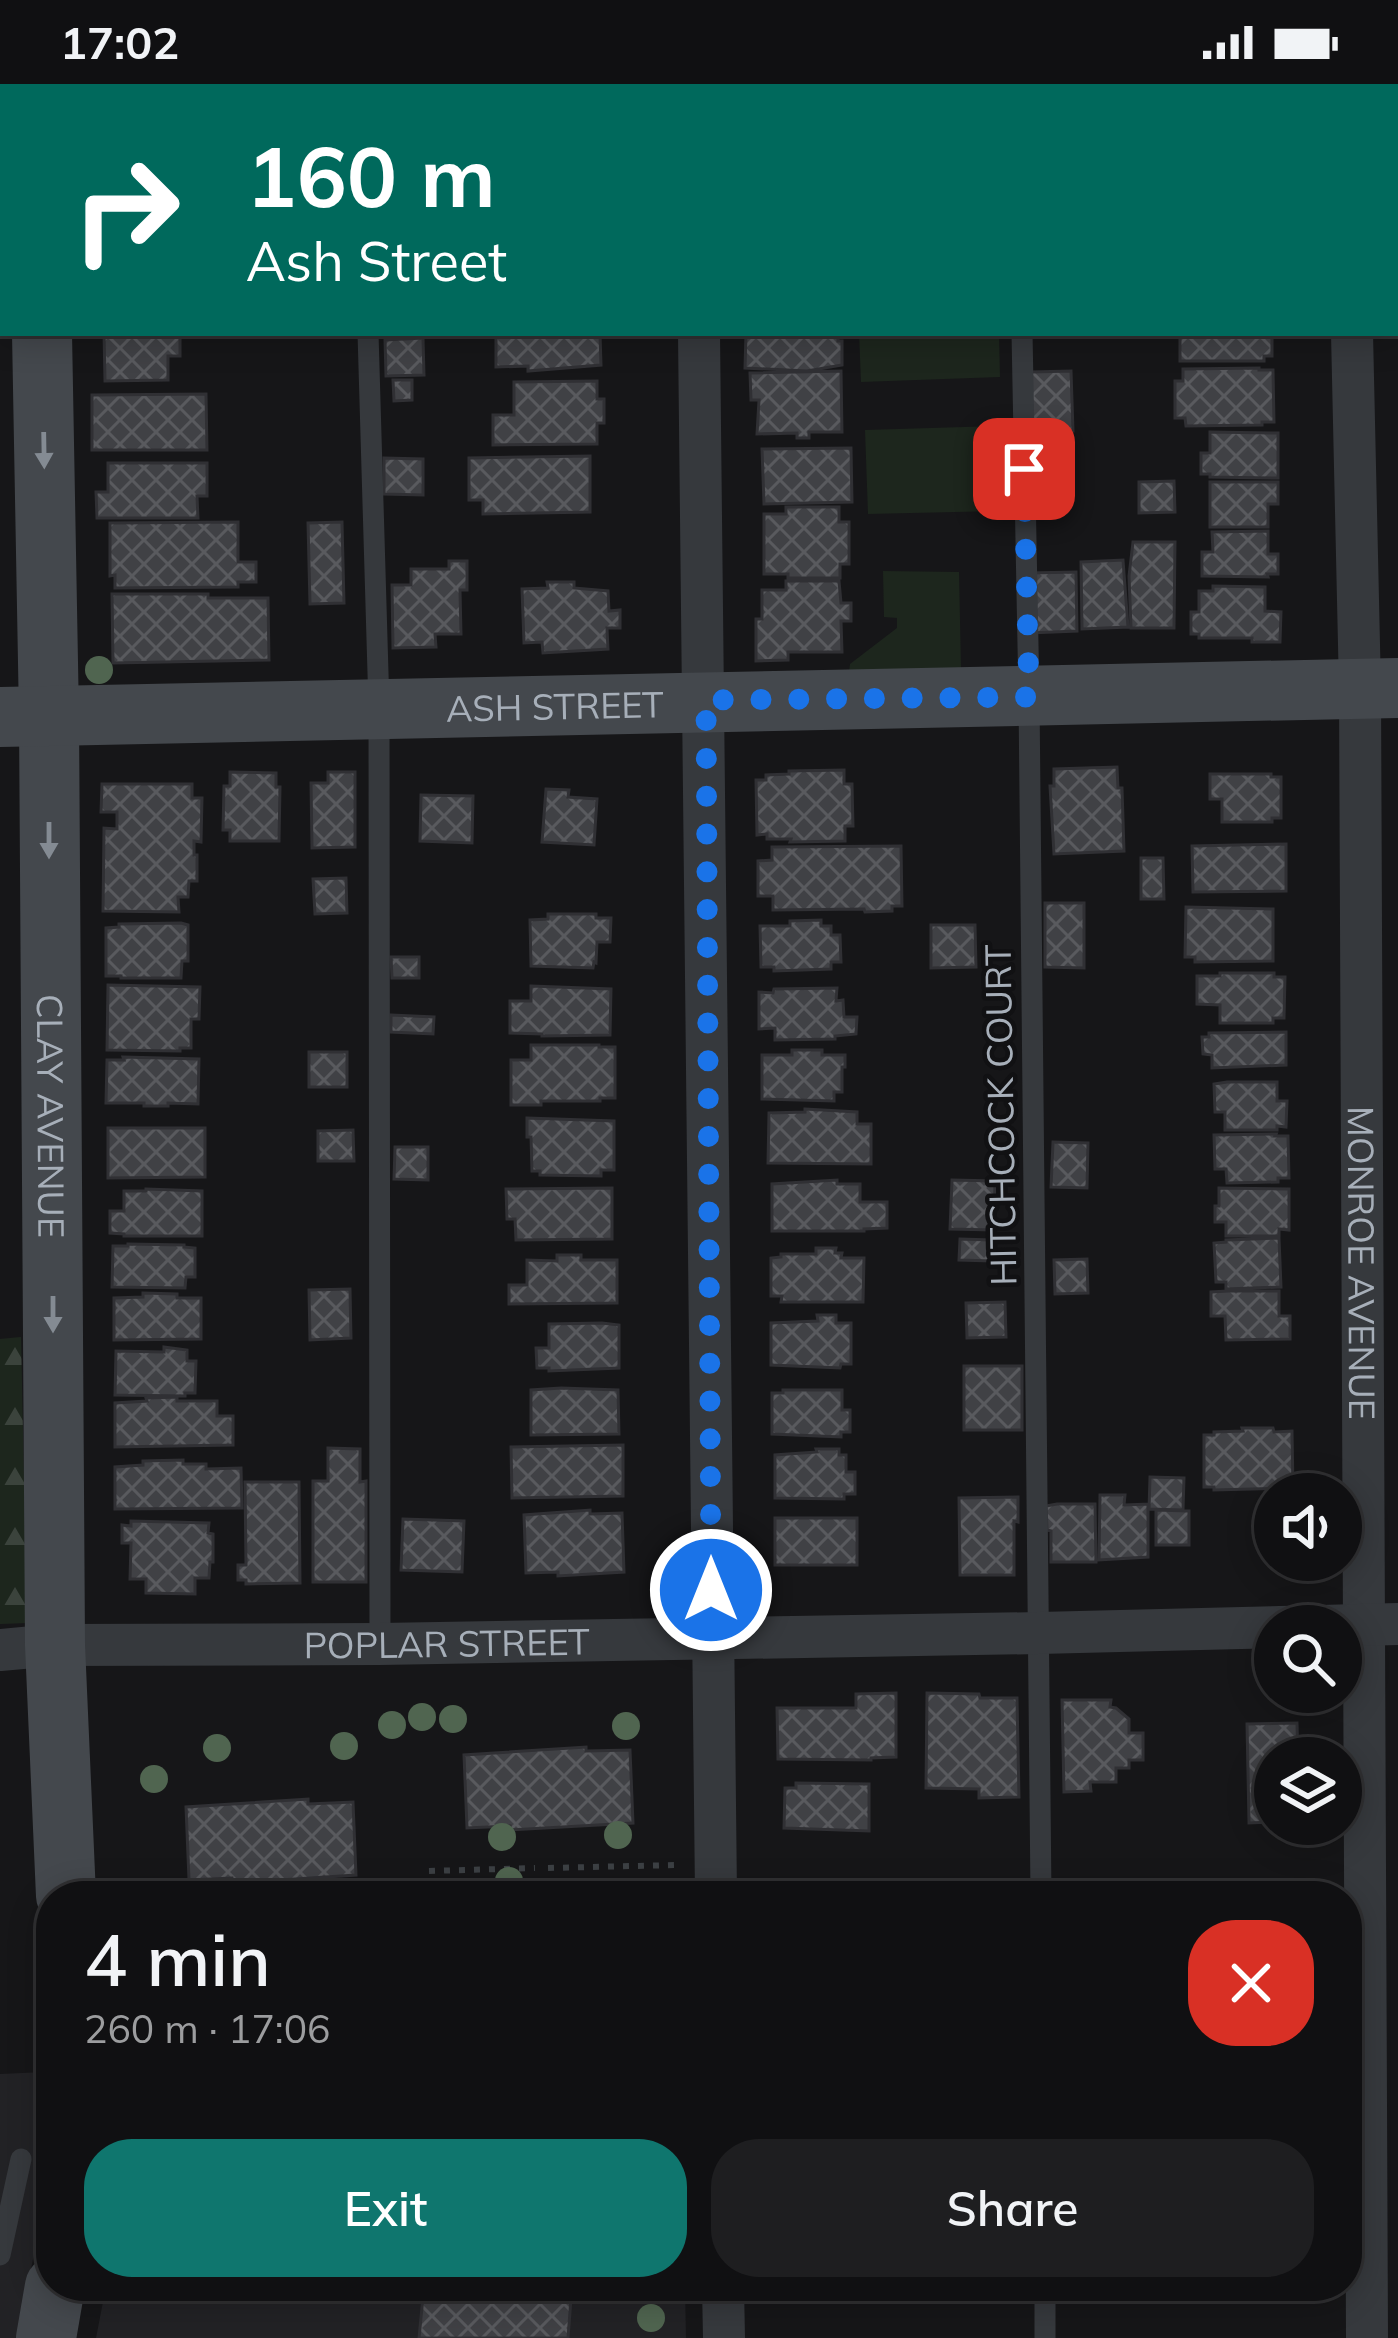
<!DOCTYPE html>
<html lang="en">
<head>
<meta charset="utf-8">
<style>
  :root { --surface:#101012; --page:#1e1e20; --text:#f1f3f6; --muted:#9c9d9f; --line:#303032; --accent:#0f766e }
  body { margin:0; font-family:Mulish,sans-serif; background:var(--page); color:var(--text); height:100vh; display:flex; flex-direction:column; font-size:45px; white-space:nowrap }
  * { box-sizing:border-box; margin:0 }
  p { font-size:39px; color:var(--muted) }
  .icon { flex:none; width:66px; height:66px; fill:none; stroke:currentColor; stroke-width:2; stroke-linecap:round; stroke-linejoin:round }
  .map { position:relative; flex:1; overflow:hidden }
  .details { position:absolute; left:36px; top:1797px; width:1326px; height:420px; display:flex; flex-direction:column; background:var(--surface); border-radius:48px; box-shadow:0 6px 30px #0003,0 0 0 3px var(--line) }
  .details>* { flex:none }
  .top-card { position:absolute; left:0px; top:0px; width:1398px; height:252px; box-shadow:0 6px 30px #0003,0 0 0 3px var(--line); background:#00695c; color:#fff; overflow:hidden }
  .fabs { position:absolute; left:1254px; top:1389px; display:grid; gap:24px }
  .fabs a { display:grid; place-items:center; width:108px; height:108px; border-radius:50%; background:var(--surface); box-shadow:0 6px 30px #0003,0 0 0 3px var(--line); font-size:60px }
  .pin { position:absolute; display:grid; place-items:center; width:102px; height:102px; color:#fff; margin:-51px; border-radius:24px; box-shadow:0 6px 18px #0006 }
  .me { position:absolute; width:132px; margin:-66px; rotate:0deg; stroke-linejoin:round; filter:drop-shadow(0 0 9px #0008) }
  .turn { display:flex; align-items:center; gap:42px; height:252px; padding:0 48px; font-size:54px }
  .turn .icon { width:156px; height:156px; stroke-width:2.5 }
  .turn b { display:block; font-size:84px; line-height:102px }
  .round { display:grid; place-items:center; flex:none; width:126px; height:126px; border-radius:48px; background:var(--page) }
  .head { display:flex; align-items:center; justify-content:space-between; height:204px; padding:0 48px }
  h1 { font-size:72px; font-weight:600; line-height:90px }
  .button { display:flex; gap:24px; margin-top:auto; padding:24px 48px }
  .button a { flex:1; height:138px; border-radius:48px; background:var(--accent); color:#fff; font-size:48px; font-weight:600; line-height:138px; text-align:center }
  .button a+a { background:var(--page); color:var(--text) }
  .status { display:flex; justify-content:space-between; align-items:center; height:84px; padding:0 60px; background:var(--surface); direction:ltr }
  .status svg { height:33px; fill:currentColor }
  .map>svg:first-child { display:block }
  .built { fill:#222225 }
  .green { fill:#1d261d }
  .forest { fill:url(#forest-firs) }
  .building { fill:url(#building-cross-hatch); stroke:#303034; stroke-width:3 }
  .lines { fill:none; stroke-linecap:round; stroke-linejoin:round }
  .path { stroke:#3c4044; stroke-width:6; stroke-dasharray:6 9; stroke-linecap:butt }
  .lane { stroke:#36393d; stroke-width:21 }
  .street { stroke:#36393d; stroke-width:42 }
  .secondary { stroke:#44484d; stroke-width:60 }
  .tree { fill:#506550 }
  .oneway { fill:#848b93 }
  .route { stroke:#1a73e8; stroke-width:21; stroke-dasharray:0 37.8 }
  .labels { text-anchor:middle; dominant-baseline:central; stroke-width:9; stroke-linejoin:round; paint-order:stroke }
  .street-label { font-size:36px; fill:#a7afb9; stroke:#111113 }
</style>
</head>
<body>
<div class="status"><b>17:02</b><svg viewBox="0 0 49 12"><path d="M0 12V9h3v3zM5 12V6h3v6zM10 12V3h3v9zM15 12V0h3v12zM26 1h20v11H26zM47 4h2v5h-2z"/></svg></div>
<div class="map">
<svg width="1398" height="2254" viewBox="0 0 1398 2254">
  <defs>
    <pattern id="forest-firs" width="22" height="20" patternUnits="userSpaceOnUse" patternTransform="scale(3)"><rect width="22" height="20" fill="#1d261d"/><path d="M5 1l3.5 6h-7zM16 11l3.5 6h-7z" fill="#3b433c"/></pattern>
    <pattern id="building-cross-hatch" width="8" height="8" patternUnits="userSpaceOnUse" patternTransform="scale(3)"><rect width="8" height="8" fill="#404145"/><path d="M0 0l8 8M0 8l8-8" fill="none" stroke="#595a5e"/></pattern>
  </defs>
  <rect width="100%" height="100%" fill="#161618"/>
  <path class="built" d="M44,1988L47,2106L17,2254H0V1990Z
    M106,2202H685L686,2254H96Z"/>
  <path class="green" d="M859,249H999L1000,293L861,298Z
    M997,342L999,427L868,430L865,346Z
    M883,487L959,488L961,584L849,588L850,580L897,544V534L884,533Z"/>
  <path class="forest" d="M21,1253L27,1539L0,1540V1255Z"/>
  <path class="building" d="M525,0H597V3H525Z
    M742,0H833V3H742Z
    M1171,0H1271V3H1171Z
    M104,249H180V272H168V296L105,297Z
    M600,249L601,281L528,287V282L496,283V250Z
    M746,249H838V257H842V281L807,287L745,284Z
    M1180,249H1272V272H1264V277H1180Z
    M423,254L424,291L386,292L385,256Z
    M1259,284V286H1273L1274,338H1262V341L1186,342L1185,334H1175V297H1183V285Z
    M841,287L842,348H809V354H797V349L757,350L759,316H751L750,289Z
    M1071,287L1073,347L1032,348L1031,288Z
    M393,296H412V316L394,317Z
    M597,297V315H604V339H597V360L493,361V331H514V298Z
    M206,310L207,366H92V311Z
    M1210,348L1278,349V394L1210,393V390H1201V369H1210Z
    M851,364L852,418L764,420L762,365Z
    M590,372V428L483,430V416H469V374Z
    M384,374L423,375V411L384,410Z
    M108,379H207V412H197L198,434H97L96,408H108Z
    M1174,397L1175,428L1139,429V398Z
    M1210,398H1278V420H1268V443H1210Z
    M786,423H839V438H849V480H840V494H788V490H764V430H786Z
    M238,438V478H256V498H238V503L115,504V491L110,492V439Z
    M342,438L344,519L310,520L308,439Z
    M1268,447V470H1278V490H1267L1268,493L1202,492V468H1213L1212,448Z
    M1133,458H1175L1174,544H1131L1129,492Z
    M1123,476L1128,543L1082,545L1081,478Z
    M449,477H467V506H460L461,550H435L436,563L393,564L392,501H411V485H449Z
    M1076,488L1077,547L1030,549L1028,489Z
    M786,497H839L841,519H851V537H841L842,568H788V576L756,577V535H762V506H786Z
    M547,498H574V504L608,507L609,527L620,526V544H607L608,565L543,569L542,558L524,559L522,505L548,504Z
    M1213,502L1265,503V527L1281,528L1280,558H1252V554H1199V550H1191V528H1199V507H1213Z
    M112,510H208V514H268L269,576L113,579Z
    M1117,683L1118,704H1122L1124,767L1054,770L1050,702H1054V685Z
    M844,686V700H852L853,742H845V757L790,758L791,755H767V750L757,751L756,696H766V691L789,690V687Z
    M230,688L276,689V703H280L279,757H230V746H223L224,702H230Z
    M328,688H355V763L312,764L311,699H328Z
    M1210,690H1271V693H1281V734H1272V738H1222V715H1210Z
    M102,700H192V714H202L201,758L194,757V771H197V797H189L188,813H178L179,828L103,827L104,744L117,745V728H101Z
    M546,705L569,706L568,713L597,715L594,761L542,758Z
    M421,711L473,712L472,759L420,757Z
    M1286,760V807L1193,808L1192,762Z
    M901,762L902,822H892V827L865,828L864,825L773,826V812H758V777L772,776V763Z
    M1141,774H1163L1164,815H1141Z
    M346,794L347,829L315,830L313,795Z
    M1045,819H1084V884L1045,883Z
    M1186,823L1273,825V877L1195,878V873H1185Z
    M548,830H596V834H611L610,858H597L596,879L594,878L593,884L531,882L530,836L548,835Z
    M821,836V842H831V851H840L841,878H831V885L774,887V883H761L760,842H790V837Z
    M181,839L188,841V877H182L181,894H121V892H106V844L119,843V840Z
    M931,841H975L976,883L931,884Z
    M391,873H419V894H392Z
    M1220,889H1274V893H1285L1284,934H1273V939H1220V921L1197,920V892H1220Z
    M108,901L200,903L199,935H191V964H180V967L107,966Z
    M531,902L611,905L610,951L542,952V950L510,949V917H531Z
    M837,904L836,917L843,916L844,933H857L856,950L835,952V955L775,956V944L759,945V908L773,909L774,905Z
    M391,931L434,933L433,950L391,948Z
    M1286,948V981L1212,984V971L1203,970L1202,953H1209V949Z
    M531,961H599V963H615V1014H600V1017H541V1021H511V976H531Z
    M792,966H822V971H845V983H842V1008H834V1017L762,1015V971H792Z
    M309,968H347V1003H309Z
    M123,973L199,975L198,1020L168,1019V1022H144V1019H106L107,976H124Z
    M1227,998H1277V1017H1287L1286,1043L1277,1042V1046H1225V1028H1215L1214,1000Z
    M805,1025L857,1028V1040H871V1080L768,1079L769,1029L805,1028Z
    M527,1034L614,1037V1086H601V1092L540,1091V1087H532L531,1053H527Z
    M108,1044H205V1093L108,1094Z
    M353,1046L354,1077H318V1047Z
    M1276,1050L1275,1052H1288L1289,1094H1278V1098L1227,1099L1226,1085H1215L1214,1051Z
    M1053,1058L1088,1059L1087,1104L1051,1103Z
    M395,1063H428V1096L394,1095Z
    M837,1096V1100H860V1118H887V1144L864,1145V1147H772V1100Z
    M952,1096L995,1097L994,1146L950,1145Z
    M612,1104V1155L516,1156L515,1135H507L506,1105Z
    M1219,1104L1289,1105V1146L1279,1145V1152H1226V1138H1215V1122H1219Z
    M146,1105L202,1107V1152H124V1150L110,1149V1127H124V1107H146Z
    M1279,1154L1281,1203L1226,1205V1198H1216L1214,1159L1226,1158V1156Z
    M960,1155L991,1156V1177L959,1176Z
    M128,1160L184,1161V1163L195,1164V1193H186L185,1204L112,1203L113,1162H128Z
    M816,1164H836L835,1169H842L841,1174H864L863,1218H781L782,1212H771V1174L781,1173V1170H816Z
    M557,1171H581V1176H617V1219L509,1220V1201H527V1176L557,1177Z
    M1087,1175L1088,1209L1055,1210L1054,1176Z
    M350,1205L351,1254L310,1256L309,1206Z
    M1228,1207H1279V1232H1290V1255L1226,1256L1225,1232H1211V1208Z
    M143,1209L177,1210V1214H201V1255L114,1256V1214L143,1213Z
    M1005,1218L1006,1253L967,1254L966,1219Z
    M817,1231H836V1239H851V1280H841L840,1284L771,1281V1239L818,1237Z
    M602,1239L619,1241V1284L549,1287V1284H537L536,1264H549V1240Z
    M164,1263L187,1266V1277H196L195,1309H185V1312L115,1311L116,1267L164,1268Z
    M964,1282H1022V1346H964Z
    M561,1304L618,1306L619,1350L531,1351V1306Z
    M783,1306H842V1326H850V1348H841V1353L772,1350V1309H783Z
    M177,1313V1317H217V1332H233V1361L115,1363V1319L147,1317L146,1314Z
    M1242,1344H1273L1274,1348L1292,1347L1293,1404L1214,1406V1403H1204V1351H1214V1348L1243,1347Z
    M623,1361V1412L512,1414L511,1363Z
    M328,1364L360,1365V1398L366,1397V1498H313V1397H328Z
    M816,1365H839V1371H846V1388H855V1410H844V1415L775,1414V1371L817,1368Z
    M183,1376V1380H206V1385L241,1384L242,1424L115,1425V1383L143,1381V1377Z
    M1150,1393L1184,1394L1183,1426L1149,1425Z
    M245,1398H299L300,1499L246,1500V1496H238V1481H246Z
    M1100,1411H1125L1124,1421L1148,1420V1473L1099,1476Z
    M1018,1413V1438L1014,1437V1491H960L959,1414Z
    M1057,1420H1095L1096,1478H1051V1447L1047,1446L1046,1422Z
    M590,1426V1430L622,1429L624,1488L558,1492V1488L526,1489L524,1431Z
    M1156,1426L1189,1427V1461H1156Z
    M775,1434H857V1481H775Z
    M403,1435L464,1437L462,1488L401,1486Z
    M131,1437L209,1439L208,1449L213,1450V1478H210L209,1494H195V1510L146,1509V1495H130L131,1459H122V1441L131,1442Z
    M896,1609V1673L871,1674V1676L778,1675L777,1624H856V1610Z
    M927,1609L979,1610L980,1614H1017L1019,1713L979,1714V1705L926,1704Z
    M1062,1616H1111L1110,1623L1116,1624L1129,1635V1649H1143V1676H1129V1684H1116V1698H1090L1091,1707L1064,1708Z
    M1297,1639L1298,1674H1275V1738L1249,1739L1247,1640Z
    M586,1663V1667L630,1666L633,1739L510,1746V1742L467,1744L464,1671Z
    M796,1699L869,1700V1747L784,1744L785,1704H796Z
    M308,1715V1720L353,1718L356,1791L233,1799L232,1794L189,1796L186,1723Z
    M594,1808L595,1811L639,1809V1812L518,1811Z
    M424,2202H572L568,2254H419Z"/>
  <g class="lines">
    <path class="path" d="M548,1784L676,1781
      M429,1787L535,1784"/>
    <path class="lane" d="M361,0V3
      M1017,0V3
      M368,249L379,623L380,1560
      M1022,249L1029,613L1041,1812
      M0,2171L21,2075
      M1045,2202V2254"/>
    <g class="street">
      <path d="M695,0V3"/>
      <path d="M1346,0V3"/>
      <path d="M699,249C709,770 706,1291 716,1812"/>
      <path id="s1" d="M1352,249L1360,605L1367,2254"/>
      <path id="s2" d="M0,1566L55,1561L380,1560L1039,1549L1398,1540"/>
      <path d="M723,2202L724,2254"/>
    </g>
    <g class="secondary">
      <path d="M37,0V3"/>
      <path id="s3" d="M42,249L49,633L55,1561L66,1812"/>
      <path id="s4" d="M0,633L1398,604"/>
      <path d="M46,2254L55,2202"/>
    </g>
  </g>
  <g class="tree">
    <circle cx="99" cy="586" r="14"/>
    <circle cx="422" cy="1633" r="14"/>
    <circle cx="453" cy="1635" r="14"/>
    <circle cx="392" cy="1641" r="14"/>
    <circle cx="626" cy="1642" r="14"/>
    <circle cx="344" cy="1662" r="14"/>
    <circle cx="217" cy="1664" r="14"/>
    <circle cx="154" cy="1695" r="14"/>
    <circle cx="618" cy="1751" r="14"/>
    <circle cx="502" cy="1753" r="14"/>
    <circle cx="509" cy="1797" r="14"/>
    <circle cx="651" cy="2234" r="14"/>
  </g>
  <defs><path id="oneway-solid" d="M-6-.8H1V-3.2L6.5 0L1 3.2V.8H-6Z" transform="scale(3)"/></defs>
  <g class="oneway">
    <use href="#oneway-solid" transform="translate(44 366) rotate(89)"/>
    <use href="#oneway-solid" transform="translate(49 756) rotate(90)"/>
    <use href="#oneway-solid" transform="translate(53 1230) rotate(90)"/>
  </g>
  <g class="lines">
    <path class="route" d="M711,1506L706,616L1029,613L1024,385"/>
  </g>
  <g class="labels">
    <g class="street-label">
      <text stroke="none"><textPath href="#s4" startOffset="555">ASH STREET</textPath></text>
      <text stroke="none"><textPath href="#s3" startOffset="783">CLAY AVENUE</textPath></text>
      <text transform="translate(1000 1031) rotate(-91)">HITCHCOCK COURT</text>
      <text stroke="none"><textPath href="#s1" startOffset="930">MONROE AVENUE</textPath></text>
      <text stroke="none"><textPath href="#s2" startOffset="447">POPLAR STREET</textPath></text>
    </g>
  </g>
</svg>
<div class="fabs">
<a><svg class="icon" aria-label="sound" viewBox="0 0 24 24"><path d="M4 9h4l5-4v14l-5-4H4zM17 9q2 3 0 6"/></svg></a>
<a><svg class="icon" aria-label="search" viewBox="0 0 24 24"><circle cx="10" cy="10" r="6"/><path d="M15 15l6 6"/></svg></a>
<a><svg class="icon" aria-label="layers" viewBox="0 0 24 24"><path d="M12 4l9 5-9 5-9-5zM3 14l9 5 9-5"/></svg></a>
</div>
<div class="pin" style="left:1024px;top:385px;background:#d93025"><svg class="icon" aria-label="arrive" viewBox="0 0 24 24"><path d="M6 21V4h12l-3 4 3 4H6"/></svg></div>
<svg class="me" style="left:711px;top:1506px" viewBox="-20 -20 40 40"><circle r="17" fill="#1a73e8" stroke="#fff" stroke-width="3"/><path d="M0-11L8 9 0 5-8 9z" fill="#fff"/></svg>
<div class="top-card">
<div class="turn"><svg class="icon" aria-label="right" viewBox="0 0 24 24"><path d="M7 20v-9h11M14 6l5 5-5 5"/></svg><div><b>160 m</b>Ash Street</div></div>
</div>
<section class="details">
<div class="head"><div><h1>4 min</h1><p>260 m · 17:06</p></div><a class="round" style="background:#d93025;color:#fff"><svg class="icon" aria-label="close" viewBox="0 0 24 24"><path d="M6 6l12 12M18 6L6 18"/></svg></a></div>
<div class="button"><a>Exit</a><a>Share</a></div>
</section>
</div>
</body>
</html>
